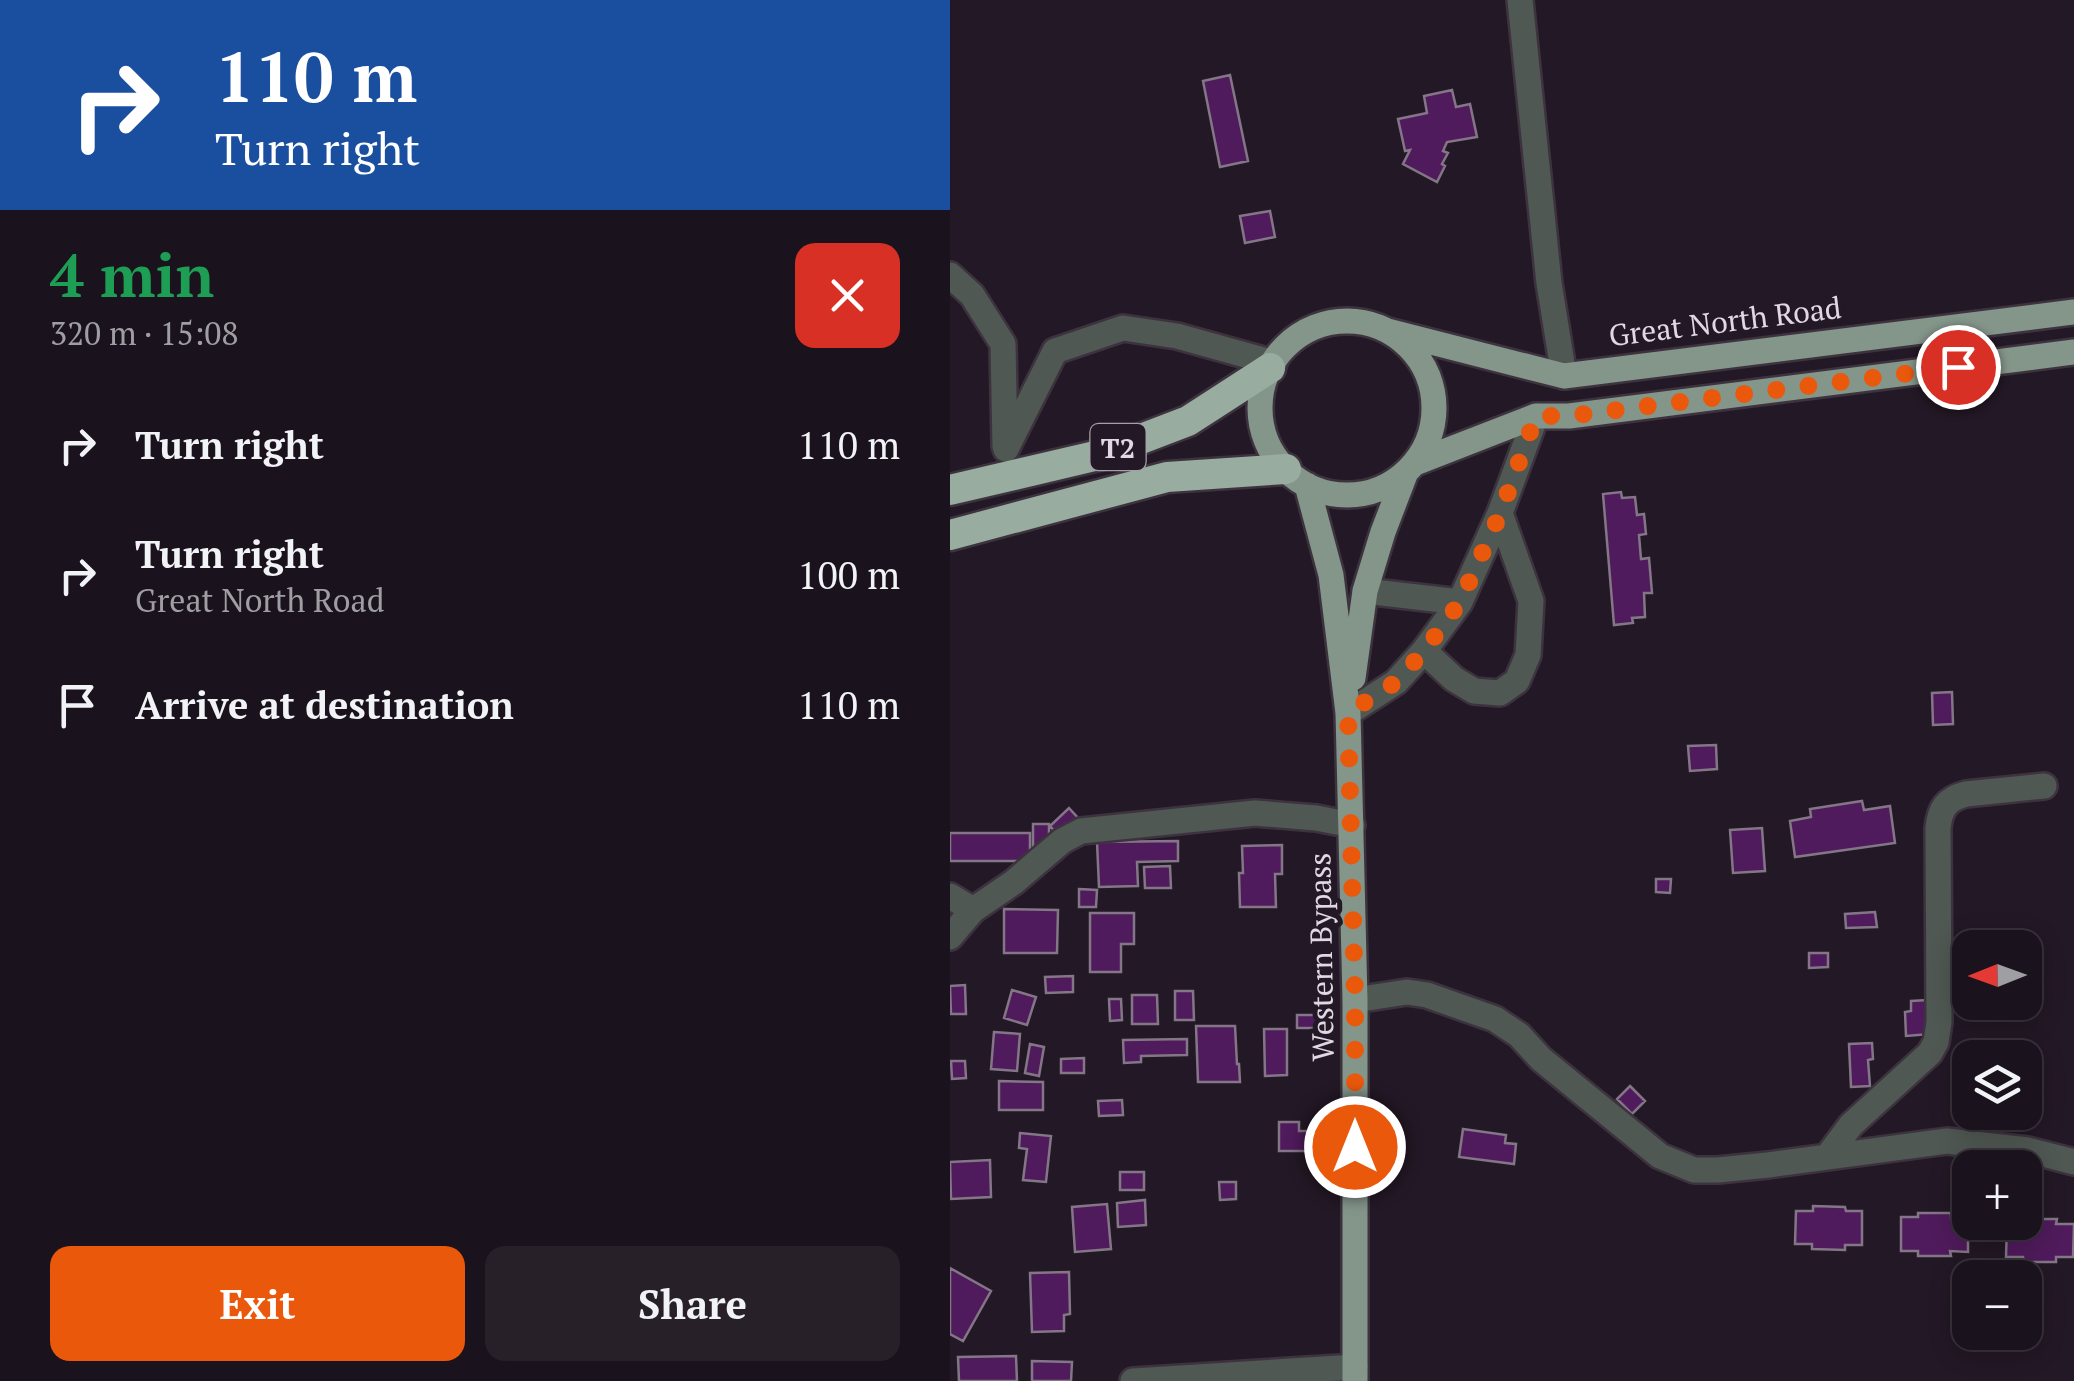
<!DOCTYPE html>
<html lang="en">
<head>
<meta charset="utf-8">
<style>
  :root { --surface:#1a121c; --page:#272029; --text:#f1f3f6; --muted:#9f9ea3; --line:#38323b; --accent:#ea580c }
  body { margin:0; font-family:"PT Serif",serif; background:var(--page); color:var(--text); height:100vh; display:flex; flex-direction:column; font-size:38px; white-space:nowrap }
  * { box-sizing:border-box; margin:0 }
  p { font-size:32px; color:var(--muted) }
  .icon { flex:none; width:55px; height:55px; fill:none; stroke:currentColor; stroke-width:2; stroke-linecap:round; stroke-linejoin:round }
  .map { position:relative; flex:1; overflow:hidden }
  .panel { display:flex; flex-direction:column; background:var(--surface); width:950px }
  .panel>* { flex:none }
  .banner { background:#1a4fa0; color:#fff; overflow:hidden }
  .needle { width:65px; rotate:269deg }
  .fabs { position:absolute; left:1002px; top:930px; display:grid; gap:20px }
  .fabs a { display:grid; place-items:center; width:90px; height:90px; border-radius:20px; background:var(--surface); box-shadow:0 5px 25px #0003,0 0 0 2px var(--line); font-size:50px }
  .pin { position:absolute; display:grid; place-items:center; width:85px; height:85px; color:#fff; margin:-42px; border:5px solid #fff; border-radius:50%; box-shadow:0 2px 10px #0007 }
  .me { position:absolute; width:110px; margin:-55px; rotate:0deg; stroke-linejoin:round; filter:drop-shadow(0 0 8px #0008) }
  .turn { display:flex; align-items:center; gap:35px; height:210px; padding:0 50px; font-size:45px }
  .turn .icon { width:130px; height:130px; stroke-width:2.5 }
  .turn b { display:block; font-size:70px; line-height:85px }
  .round { display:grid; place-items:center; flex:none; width:105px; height:105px; border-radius:20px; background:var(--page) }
  .head { display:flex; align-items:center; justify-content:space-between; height:170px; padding:0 50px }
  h1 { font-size:60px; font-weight:700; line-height:75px; color:#1e9e55 }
  .button { display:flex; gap:20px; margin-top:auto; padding:20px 50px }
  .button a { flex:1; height:115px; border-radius:20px; background:var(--accent); color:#fff; font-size:40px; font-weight:700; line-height:115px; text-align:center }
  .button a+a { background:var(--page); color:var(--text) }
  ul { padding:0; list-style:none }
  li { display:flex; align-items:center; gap:30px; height:130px; padding:0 50px }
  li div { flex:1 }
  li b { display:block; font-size:38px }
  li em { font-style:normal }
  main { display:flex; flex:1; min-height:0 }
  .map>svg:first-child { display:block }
  .building { fill:#501b5c; stroke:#837686; stroke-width:2.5 }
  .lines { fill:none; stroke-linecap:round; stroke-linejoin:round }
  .minor-casing { stroke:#3d333f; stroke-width:30 }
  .major-casing { stroke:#3d333f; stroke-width:30 }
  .highway-casing { stroke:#3d333f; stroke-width:35 }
  .minor { stroke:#505853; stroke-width:25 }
  .major { stroke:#84958a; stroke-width:25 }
  .highway { stroke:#98ada0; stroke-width:30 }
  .route { stroke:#ea580c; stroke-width:18; stroke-dasharray:0 32.4 }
  .labels { text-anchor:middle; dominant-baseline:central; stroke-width:10; stroke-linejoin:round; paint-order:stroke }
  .shield { fill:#231825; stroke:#a79ea9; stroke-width:2.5 }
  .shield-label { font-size:28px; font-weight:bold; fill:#e0d8e2 }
  .street-label { font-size:30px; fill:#e0d8e2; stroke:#231825 }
</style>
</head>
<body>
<main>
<section class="panel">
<div class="banner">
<div class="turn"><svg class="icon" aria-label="right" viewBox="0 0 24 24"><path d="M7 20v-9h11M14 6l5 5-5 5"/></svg><div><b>110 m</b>Turn right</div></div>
</div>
<div class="head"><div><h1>4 min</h1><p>320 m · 15:08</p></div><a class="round" style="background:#d93025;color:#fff"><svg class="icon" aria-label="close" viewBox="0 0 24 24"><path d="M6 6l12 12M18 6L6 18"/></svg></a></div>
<ul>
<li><svg class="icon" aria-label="right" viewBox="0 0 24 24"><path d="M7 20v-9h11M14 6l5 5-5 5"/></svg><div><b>Turn right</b></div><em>110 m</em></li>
<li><svg class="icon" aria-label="right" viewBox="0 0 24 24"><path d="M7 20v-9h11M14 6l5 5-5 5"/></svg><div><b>Turn right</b><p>Great North Road</p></div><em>100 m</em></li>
<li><svg class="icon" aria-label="arrive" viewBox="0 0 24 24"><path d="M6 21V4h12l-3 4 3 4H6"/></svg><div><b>Arrive at destination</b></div><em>110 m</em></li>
</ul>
<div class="button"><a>Exit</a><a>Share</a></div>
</section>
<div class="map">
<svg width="1124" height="1381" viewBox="0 0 1124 1381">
  <rect width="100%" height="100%" fill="#231825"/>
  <path class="building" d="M280,75L298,161L270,167L253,81Z
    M502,90L506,107L520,104L527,137L497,142L493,151L498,153L492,164L495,166L487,182L453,164L460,150L455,151L448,119L477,113L474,96Z
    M320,211L325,237L295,243L290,216Z
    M671,492L672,498L685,497L687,515L694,514L696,534L689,535L691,559L699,558L702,593H694L695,617L682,618L683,623L664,625L653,494Z
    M1002,692L1003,724L983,725L982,693Z
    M766,745L767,769L740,771L738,746Z
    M912,801L914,810L940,806L945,843L845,857L840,821L861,817L860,809Z
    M119,808L128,818L109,836L100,826Z
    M83,824H99V852H83Z
    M812,828L815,871L783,873L780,830Z
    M0,833H80V861H0Z
    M228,841V861L187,862L188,886L149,887L147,842Z
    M332,845V874H325L326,907H290L289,873H293L292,846Z
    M220,866L221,888H195L194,867Z
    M706,879H721L720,893L706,892Z
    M129,889L147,890L146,907H129Z
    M54,909L108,910L107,953H54Z
    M925,912L927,927L896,928L895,914Z
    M140,913H184V944H171V972H140Z
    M859,953H878V967L859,968Z
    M123,976V992L96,993L95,977Z
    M15,985L16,1014H1L0,986Z
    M62,990L86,997L77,1025L54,1018Z
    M225,991H243L244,1020H225Z
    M182,995H207L208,1024H182Z
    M159,999H171L172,1020L160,1021Z
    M978,1000L980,1034L956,1036L955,1012L961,1011V1001Z
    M347,1015H366V1028H347Z
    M246,1026H285L287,1064H289L290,1082H248Z
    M314,1029H337V1075L315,1076Z
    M44,1032L70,1034L67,1071L41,1069Z
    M237,1039V1055L191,1056V1062L174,1063L173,1040Z
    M922,1043L923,1059L918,1060L920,1086L901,1087L899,1044Z
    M80,1044L94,1047L89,1076L75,1073Z
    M134,1058V1073H111V1059Z
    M1,1061H15L16,1078L2,1079Z
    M49,1081L93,1082V1110H49Z
    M680,1086L695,1101L682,1114L667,1099Z
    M172,1100L173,1115L149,1116L148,1101Z
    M329,1122H349V1131H359L360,1151H329Z
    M513,1129L556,1135L555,1143L566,1144L564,1164L509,1157Z
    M70,1133L101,1136L96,1182L73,1180L77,1149L69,1148Z
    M40,1160L41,1197L1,1199L0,1162Z
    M170,1172H194V1190H170Z
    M269,1182H286V1199L270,1200Z
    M195,1200L196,1225L168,1227L167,1203Z
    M157,1204L161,1249L125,1252L122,1207Z
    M863,1206L895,1207L896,1211H912V1245H895V1250L862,1249V1244H845L846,1211H863Z
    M968,1213H1001V1218H1018V1252L1000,1251L1001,1256H968V1251H951V1217H968Z
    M1075,1219H1107L1106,1224H1124L1123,1257H1106V1262H1074L1073,1257H1056L1057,1224H1074Z
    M0,1268L41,1291L13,1341L0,1334Z
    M119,1272L120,1314L114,1315V1331L82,1332L80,1273Z
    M66,1356L67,1381H9L8,1357Z
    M82,1361L122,1362L121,1381H82Z"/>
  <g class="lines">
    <defs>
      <path id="minor" d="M570,0L599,283L614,376
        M0,275L22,295L53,344L55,446
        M56,449L105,351L173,328L227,336L324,363
        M415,591L510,602L550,513L586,416
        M474,651L504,679L524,691L550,693L567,681L578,655L581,601L550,513
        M398,713L446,682L474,651L510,602
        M0,896L23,910
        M0,937L23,910L64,882L112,841L131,831L305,813L366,818L402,825
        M405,1000L457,992L477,995L545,1019L569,1035L591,1059L710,1156L744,1170H768L818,1165L997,1141L1078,1150L1124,1162
        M877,1157L901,1125L980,1053L986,1042L989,1022L988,828C990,809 996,799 1016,794L1094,786
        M183,1381L405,1367"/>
      <path id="major" d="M310 408a87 87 0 1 1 174 0a87 87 0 1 1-174 0Z
        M438,331L614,376L1124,312
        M465,463L586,416H619L1124,352
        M357,485L381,575L398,713L405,1000V1381
        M403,678L415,591L433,532L456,472"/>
      <path id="highway" d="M0,490L149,455L238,421L320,368
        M0,535L217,477L336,469"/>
    </defs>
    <use href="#minor" class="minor-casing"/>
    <use href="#major" class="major-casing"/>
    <use href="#highway" class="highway-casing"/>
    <use href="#minor" class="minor"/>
    <use href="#major" class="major"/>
    <use href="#highway" class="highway"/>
  </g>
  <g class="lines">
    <path class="route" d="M405,1147V1000L398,713L446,682L474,651L510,602L550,514L586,416H619L1008,367"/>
  </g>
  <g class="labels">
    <rect class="shield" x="140.5" y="424" width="55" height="46" rx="8"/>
    <g class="shield-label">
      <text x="168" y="447">T2</text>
    </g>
    <g class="street-label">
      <text transform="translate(775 321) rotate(-7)">Great North Road</text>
      <text transform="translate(371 957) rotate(-91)">Western Bypass</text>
    </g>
  </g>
</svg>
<div class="fabs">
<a><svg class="needle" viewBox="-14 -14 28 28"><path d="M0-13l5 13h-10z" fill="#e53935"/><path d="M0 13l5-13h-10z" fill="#9f9ea3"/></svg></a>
<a><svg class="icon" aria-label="layers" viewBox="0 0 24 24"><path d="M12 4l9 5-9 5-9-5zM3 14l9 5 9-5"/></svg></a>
<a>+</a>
<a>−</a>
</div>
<div class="pin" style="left:1008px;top:367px;background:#d93025"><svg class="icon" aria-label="arrive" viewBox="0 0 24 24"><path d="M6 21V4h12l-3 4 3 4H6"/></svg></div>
<svg class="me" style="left:405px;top:1147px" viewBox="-20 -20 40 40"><circle r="17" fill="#ea580c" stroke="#fff" stroke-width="3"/><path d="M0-11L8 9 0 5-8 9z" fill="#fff"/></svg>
</div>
</main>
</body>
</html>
